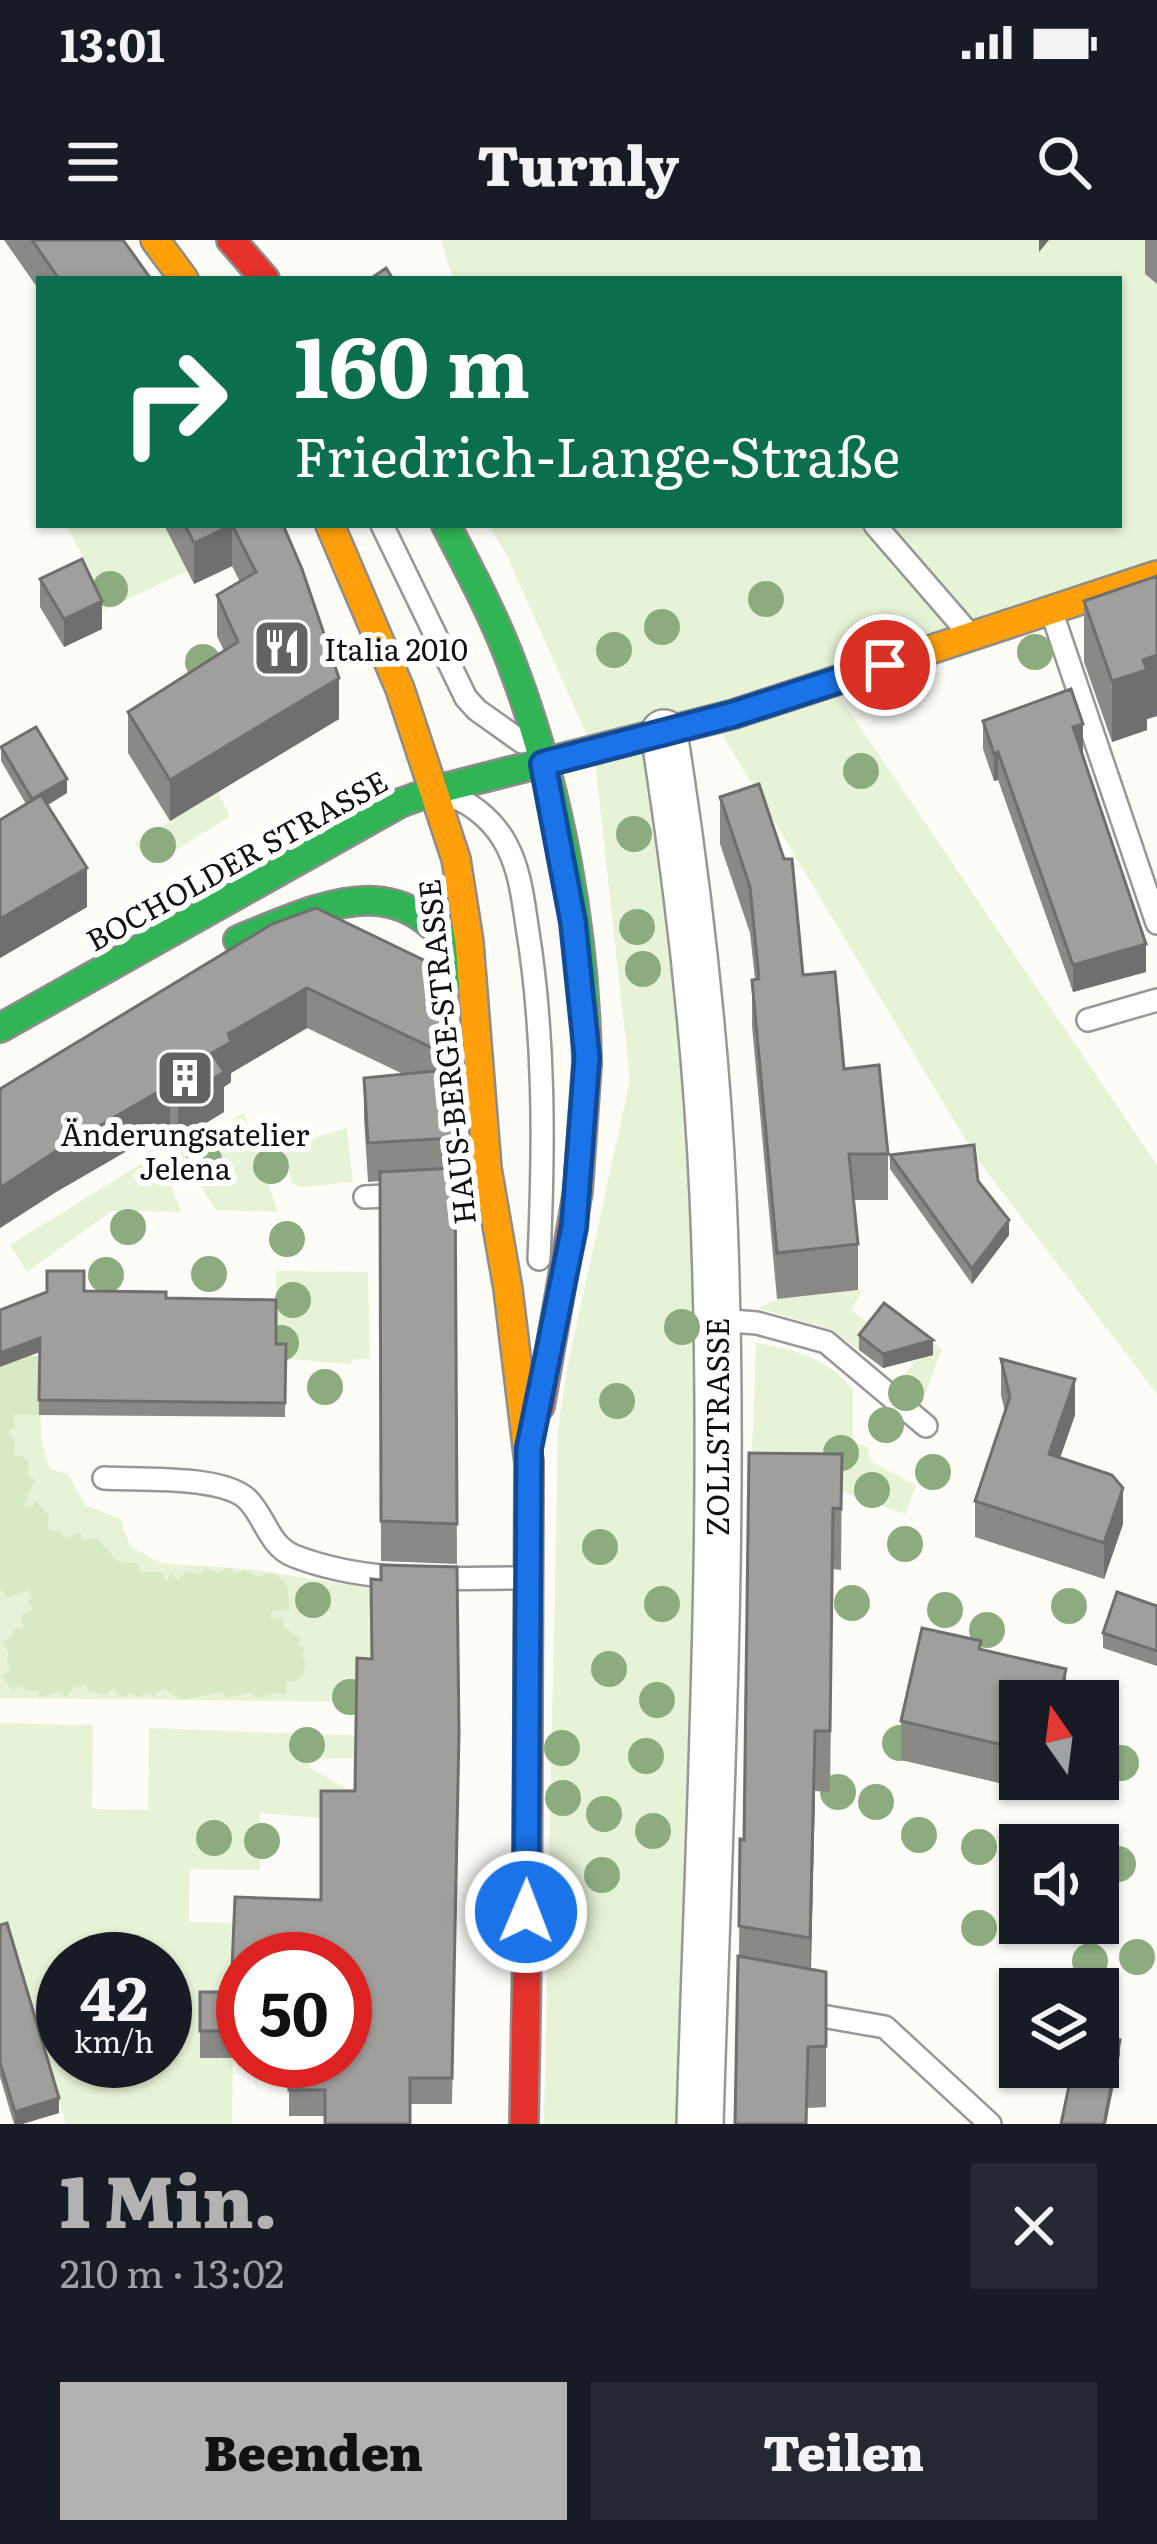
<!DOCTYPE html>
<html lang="de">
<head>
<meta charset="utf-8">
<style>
  :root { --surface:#171b24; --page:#242831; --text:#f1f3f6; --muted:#9ea1a6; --accent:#b2b2b3 }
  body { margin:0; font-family:Literata,serif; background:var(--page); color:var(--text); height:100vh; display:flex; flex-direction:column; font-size:45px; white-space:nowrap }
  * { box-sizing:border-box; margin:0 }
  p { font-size:39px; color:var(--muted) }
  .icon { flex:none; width:66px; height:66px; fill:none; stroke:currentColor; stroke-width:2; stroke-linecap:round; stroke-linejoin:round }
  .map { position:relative; height:1884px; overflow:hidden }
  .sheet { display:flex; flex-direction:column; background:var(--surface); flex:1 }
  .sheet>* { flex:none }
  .top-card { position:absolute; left:36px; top:36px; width:1086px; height:252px; border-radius:0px; box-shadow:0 3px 9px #0004; background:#0b6e4f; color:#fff; overflow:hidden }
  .needle { width:78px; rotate:346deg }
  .tools { position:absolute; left:999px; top:1440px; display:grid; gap:24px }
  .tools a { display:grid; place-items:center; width:120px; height:120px; border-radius:0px; background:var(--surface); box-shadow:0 3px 9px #0004; font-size:60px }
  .speed { position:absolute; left:36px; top:1692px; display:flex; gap:24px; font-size:60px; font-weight:700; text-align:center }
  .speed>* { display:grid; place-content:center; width:156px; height:156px; border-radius:50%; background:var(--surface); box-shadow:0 3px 9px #0004; line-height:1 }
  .speed small { font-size:30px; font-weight:400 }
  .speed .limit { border:18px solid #d22; background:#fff; color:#111 }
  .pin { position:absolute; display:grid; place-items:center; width:102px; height:102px; color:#fff; margin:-51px; border:6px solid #fff; border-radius:50%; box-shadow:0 3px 12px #0007 }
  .me { position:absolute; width:132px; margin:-66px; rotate:1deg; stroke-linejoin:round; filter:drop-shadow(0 0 9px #0008) }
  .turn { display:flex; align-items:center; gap:42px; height:252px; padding:0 60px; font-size:54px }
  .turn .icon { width:156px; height:156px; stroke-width:2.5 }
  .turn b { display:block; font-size:84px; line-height:102px }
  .round { display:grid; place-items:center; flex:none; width:126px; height:126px; border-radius:0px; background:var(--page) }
  .headline { display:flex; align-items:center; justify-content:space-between; height:204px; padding:0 60px }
  h1 { font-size:72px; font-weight:800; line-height:90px; color:var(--accent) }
  .primary-button { display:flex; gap:24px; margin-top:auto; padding:24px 60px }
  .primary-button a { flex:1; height:138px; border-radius:0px; background:var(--accent); color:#111; font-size:48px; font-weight:800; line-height:138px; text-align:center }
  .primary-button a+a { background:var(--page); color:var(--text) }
  .status { display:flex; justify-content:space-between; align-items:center; height:84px; padding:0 60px; background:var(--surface); direction:ltr }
  .status svg { height:33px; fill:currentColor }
  header { display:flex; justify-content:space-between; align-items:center; height:156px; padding:0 60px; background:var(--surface); font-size:54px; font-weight:800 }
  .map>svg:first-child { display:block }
  .green { fill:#e7f3d7; fill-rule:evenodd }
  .forest { fill:#d8eac5 }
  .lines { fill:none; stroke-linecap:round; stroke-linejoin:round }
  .lane-casing { stroke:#979795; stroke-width:26 }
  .street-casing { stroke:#979795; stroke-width:50 }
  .fast-casing { stroke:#8e8d8b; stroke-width:32 }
  .slow-casing { stroke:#8e8d8b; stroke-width:32 }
  .jam-casing { stroke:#8e8d8b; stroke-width:32 }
  .lane { stroke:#fffffe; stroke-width:21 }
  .street { stroke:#fffffe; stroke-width:45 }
  .fast { stroke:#30b455; stroke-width:27 }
  .slow { stroke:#ff9f0a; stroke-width:27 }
  .jam { stroke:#e5322d; stroke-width:27 }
  .tree { fill:#8cac80 }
  .wall { fill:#8a8986 }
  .shaded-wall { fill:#716f6d }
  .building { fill:#a19f9c; stroke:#716f6d; stroke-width:3 }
  .route-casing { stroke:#114b97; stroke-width:30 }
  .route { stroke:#1a73e8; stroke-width:21 }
  .labels { text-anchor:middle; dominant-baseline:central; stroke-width:12; stroke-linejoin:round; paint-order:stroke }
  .poi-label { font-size:30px; fill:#111; stroke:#fff; text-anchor:start }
  .street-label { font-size:30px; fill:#111; stroke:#fff }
</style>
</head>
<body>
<div class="status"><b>13:01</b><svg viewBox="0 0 49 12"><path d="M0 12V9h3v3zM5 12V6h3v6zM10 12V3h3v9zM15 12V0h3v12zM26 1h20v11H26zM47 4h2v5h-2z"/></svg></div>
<header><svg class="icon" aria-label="menu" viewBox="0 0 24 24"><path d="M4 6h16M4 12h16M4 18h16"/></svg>Turnly<svg class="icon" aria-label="search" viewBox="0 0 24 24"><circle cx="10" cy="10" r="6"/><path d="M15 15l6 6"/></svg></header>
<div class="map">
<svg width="1157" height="1884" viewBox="0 0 1157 1884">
  <rect width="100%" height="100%" fill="#fdfcf7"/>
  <path class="green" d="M441,0H1157V334L664,493L732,1324L723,1884H544L558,1190L567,1128L630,840L594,511L507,316L489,285H1119V39H453Z
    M66,285H166L188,331L95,374L82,347L95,339Z
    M837,453L1157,925V1154L977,919L714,481Z
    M218,552L230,576L152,625L134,603Z
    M106,827L161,918L181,972L112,971L27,1032L10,1005L147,920L94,835Z
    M148,850L188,917L237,889L233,879L244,873L278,972L216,970L140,853Z
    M347,888L353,942L300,947L292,943L284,907Z
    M276,1031L368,1032L370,1119L352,1120L351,1124L276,1118Z
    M863,1050L851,1070L867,1082L882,1064L942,1109L920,1169L895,1149L923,1108L884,1078L859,1110L830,1089L758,1068L777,1059Z
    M756,1103C795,1109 828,1118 853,1150V1201L867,1207L871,1222L916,1245L906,1274L814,1242L751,1239Z
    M40,1116L41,1200L50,1229L68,1234L85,1265L121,1279L130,1306L160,1323L257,1330L455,1362L458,1368L372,1366V1462L0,1458V1127Z
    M0,1483L93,1485L92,1569L148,1570L149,1488L366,1496L382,1518L309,1519L310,1528L356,1554L321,1578L260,1573V1630L190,1629L189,1682L235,1683L243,1778L200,1817L233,1818L232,1884H66L7,1694L0,1695ZM63,1719H165V1821H63Z"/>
  <path class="forest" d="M29,1116H40L39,1175H12L16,1187L7,1192L15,1200L14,1215L25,1217L29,1224L28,1236L35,1240L24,1265L32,1267L36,1260L49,1276L47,1286L52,1291L61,1290L64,1298L80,1293L84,1300L97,1298L117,1321L137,1323L141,1332H161L167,1341L170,1333L178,1340L185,1331L200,1335L205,1328L218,1333L229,1327L235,1333L246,1330L256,1336L274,1333L287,1345L290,1369L273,1371L269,1377L283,1379V1387L301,1399L298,1404L304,1408L302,1416L306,1420L304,1434L296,1441H287L286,1455L275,1453L259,1458L250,1453L227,1457L219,1452L182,1460L162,1448L154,1456L148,1453L138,1457L131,1453L122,1457L113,1448L106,1455L90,1452L84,1445L73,1448L65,1457L59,1451L39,1458L38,1450L28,1451L22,1446L13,1451L1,1436L11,1428L7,1422L9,1412L2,1402L10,1398L14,1389L24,1388L21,1376L34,1368L27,1363L32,1357L28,1350L8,1358L0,1348V1127Z"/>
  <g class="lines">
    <defs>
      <path id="lane" d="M382,285L466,458L477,470L522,502
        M875,285L965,389
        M1053,376L1157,683
        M454,557C476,566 496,584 507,606C520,631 523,659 527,686C545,796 544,907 539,1019
        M1088,780L1157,760
        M365,957L406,955
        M717,1080L757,1083L826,1102L926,1186
        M104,1238C139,1240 224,1235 248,1260C265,1277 269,1306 294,1316C369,1345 445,1338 523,1338
        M799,1772L885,1787L990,1884"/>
      <path id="street" d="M664,493C688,645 706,801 713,955C727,1264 709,1575 700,1884"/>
      <path id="fast" d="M446,285C470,331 495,378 513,427C560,552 585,691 587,824
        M238,700C335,660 414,621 471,743
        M0,788L400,563L436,550L734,474L884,425
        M527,1712L529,1223"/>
      <path id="slow" d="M155,0L184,39
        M330,285L400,449L456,619L469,702L487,928L508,1049L529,1223
        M884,425L1157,335"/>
      <path id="jam" d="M231,0L265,39
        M540,1166L578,951L587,824
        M524,1884L527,1712"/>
    </defs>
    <use href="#lane" class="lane-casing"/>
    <use href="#street" class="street-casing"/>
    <use href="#fast" class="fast-casing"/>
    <use href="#slow" class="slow-casing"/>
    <use href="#jam" class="jam-casing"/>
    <use href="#lane" class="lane"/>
    <use href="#street" class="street"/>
    <use href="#fast" class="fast"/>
    <use href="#slow" class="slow"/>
    <use href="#jam" class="jam"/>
  </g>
  <g class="tree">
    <circle cx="110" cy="349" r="18"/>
    <circle cx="766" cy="359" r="18"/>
    <circle cx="662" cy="387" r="18"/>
    <circle cx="614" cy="410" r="18"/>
    <circle cx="1035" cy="412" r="18"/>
    <circle cx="203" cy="422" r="18"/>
    <circle cx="861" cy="531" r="18"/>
    <circle cx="634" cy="594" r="18"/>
    <circle cx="158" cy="605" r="18"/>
    <circle cx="637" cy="687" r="18"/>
    <circle cx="643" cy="729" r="18"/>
    <circle cx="204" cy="920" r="18"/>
    <circle cx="271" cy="926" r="18"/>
    <circle cx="128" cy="987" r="18"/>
    <circle cx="287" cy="999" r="18"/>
    <circle cx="209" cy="1034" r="18"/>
    <circle cx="106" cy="1035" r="18"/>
    <circle cx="293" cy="1060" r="18"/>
    <circle cx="682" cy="1087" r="18"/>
    <circle cx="281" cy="1103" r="18"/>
    <circle cx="325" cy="1147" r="18"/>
    <circle cx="906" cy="1153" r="18"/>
    <circle cx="617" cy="1161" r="18"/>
    <circle cx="886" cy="1185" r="18"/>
    <circle cx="841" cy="1213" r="18"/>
    <circle cx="933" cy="1232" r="18"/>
    <circle cx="872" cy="1250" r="18"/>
    <circle cx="905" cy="1304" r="18"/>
    <circle cx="600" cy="1307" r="18"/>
    <circle cx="313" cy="1360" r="18"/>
    <circle cx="852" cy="1363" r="18"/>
    <circle cx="662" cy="1364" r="18"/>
    <circle cx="1069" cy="1366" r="18"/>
    <circle cx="945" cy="1370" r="18"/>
    <circle cx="987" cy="1390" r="18"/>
    <circle cx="609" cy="1429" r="18"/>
    <circle cx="350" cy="1457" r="18"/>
    <circle cx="657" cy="1460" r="18"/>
    <circle cx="900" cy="1503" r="18"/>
    <circle cx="307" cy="1505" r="18"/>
    <circle cx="562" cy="1508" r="18"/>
    <circle cx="646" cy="1516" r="18"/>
    <circle cx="1121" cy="1523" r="18"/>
    <circle cx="838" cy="1552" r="18"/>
    <circle cx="563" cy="1558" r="18"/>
    <circle cx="876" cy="1562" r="18"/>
    <circle cx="604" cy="1574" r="18"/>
    <circle cx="653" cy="1591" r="18"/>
    <circle cx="919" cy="1595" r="18"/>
    <circle cx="214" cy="1598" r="18"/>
    <circle cx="262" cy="1601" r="18"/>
    <circle cx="979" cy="1607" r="18"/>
    <circle cx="1118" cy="1624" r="18"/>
    <circle cx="602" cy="1635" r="18"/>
    <circle cx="979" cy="1688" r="18"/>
    <circle cx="1137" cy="1717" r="18"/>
    <circle cx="1090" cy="1721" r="18"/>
  </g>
  <path class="wall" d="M4,0H123L151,39H39V50Z
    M1145,0H1157V44L1145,34Z
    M164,285H283L339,479L170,581L128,513V472L224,411L217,396V355L240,342L232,326L194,344Z
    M1157,336V476L1147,479V490L1112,502L1084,422V361Z
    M40,339L102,389L64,407L40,367Z
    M983,481L1083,512H1081L1146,732L1073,752L998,540L994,541L983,509Z
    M1,507L67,553L48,565L87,667L0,718V580L26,564L1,521Z
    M720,557L803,735L844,829L888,914V960H854L858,1004V1050L777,1059L752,786V740L755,739L750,693L720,604Z
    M272,684L445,814L452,898V928H455L457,1324L381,1321L380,941L368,942L364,878V838L403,834L307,788L231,833V842L224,847V872L178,900L170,886L56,952L0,988V849Z
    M890,915L978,941L1009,995L972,1044L890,929Z
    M84,1051L166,1058L276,1104H286L285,1177L39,1175V1113Z
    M859,1095L933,1115L883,1128L859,1110Z
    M1001,1119L1075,1175L1060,1217L1123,1284L1104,1339L975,1297V1261L1005,1172L1001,1155Z
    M842,1214L841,1330L833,1329L830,1552L815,1551L811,1729L826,1732V1867L808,1868L739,1717L740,1599L744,1600Z
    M381,1325L457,1327L459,1519L452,1864H410V1884H325V1876H289V1821H345V1719H243V1818H200V1752H231L235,1657L321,1660V1551H355L357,1418L372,1419L371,1339L381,1340Z
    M1157,1366V1426L1103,1408V1393Z
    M981,1409L1066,1461H1020V1539H1049L1046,1554L901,1520V1481Z
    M0,1685L59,1873L22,1884H14L0,1837Z"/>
  <path class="shaded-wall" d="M1039,0H1049L1039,12Z
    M232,285V326L194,344V303Z
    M102,361V389L64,407V379Z
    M1157,415V476L1147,479V490L1112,502V441L1143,420Z
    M339,438V479L170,581V540Z
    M1083,484V512L1073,515V487Z
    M998,512V540L994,541V514Z
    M67,539V553L32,574V559Z
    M87,628V667L0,718V679Z
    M1146,704V732L1073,752V725Z
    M307,748V788L231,833V842L224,847V872L178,900V859L228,794Z
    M170,845V886L56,952L0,988V948L56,911Z
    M1009,980V995L972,1044V1029Z
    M40,1098V1112L0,1127V1113Z
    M933,1100V1115L883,1128V1114Z
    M1075,1139V1175L1049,1250V1214Z
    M1123,1248V1284L1104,1339V1303Z
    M1066,1429V1461H1059Z
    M815,1491V1551L810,1759V1698Z
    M1120,1800V1814L1106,1884H1104Z
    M59,1858V1873L22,1884H15V1872Z"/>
  <path class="building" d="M32,0H123L151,39H59Z
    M386,28L393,39H370Z
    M185,285H283L302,329L339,438L170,540L128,472L238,402L217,355L256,332L232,285L194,303Z
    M82,319L102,361L64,379L40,339Z
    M1157,336V415L1143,420L1147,430L1112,441L1084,361Z
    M1071,449L1083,484L1073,487L1146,704L1073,725L998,512L994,514L983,481Z
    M36,487L67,539L32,559L1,507Z
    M759,544L784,619H792L803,735L835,732L844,829L879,825L888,914H849L858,1004L777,1013L752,740L759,739L750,647L720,557Z
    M41,555L87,628L0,679V580Z
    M316,668L438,727L445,814L307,748L228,794L231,802L212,813L224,832L178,859L170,845L56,911L0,948V849L272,684Z
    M446,830L452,898L368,903L364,838Z
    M974,905L978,941L1009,980L972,1029L890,915Z
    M455,928L457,1284L381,1281L380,932Z
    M47,1031H84V1051L166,1052V1058L276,1060V1104H286L285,1163L39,1160L40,1098L0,1113V1070L47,1052Z
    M884,1063L933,1100L883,1114L859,1095Z
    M1001,1119L1075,1139L1049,1214L1112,1235L1123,1248L1104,1303L975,1261L1010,1157Z
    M749,1213L842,1214L841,1269L833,1268L830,1491H815L810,1698L739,1686L740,1599L744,1600Z
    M381,1325L457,1327L459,1493L452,1838H410V1884H325V1850H289V1821H345V1719H243V1791H200V1752H231L235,1657L321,1660V1551H355L357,1418L372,1419L371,1339L381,1340Z
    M1117,1352L1157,1366V1411L1103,1393Z
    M922,1388L981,1401L979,1409L1066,1429L1059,1461H1020V1509L901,1481Z
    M7,1683L59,1858L15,1872L0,1823V1685Z
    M738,1716L826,1732V1806L808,1807L806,1884H735Z
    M1098,1796L1120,1800L1104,1884H1061L1073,1827H1098Z"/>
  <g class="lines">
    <defs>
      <path id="route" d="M526,1672L529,1208L574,987L587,817L573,682L543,524L734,474L885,425"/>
    </defs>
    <use href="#route" class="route-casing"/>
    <use href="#route" class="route"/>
  </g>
  <defs>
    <symbol id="restaurant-square" viewBox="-11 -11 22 22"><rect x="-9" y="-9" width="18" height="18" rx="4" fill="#646362" stroke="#fff"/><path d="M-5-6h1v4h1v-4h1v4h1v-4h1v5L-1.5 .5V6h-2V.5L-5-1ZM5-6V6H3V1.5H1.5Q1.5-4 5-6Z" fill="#fff"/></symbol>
    <symbol id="building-square" viewBox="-11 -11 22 22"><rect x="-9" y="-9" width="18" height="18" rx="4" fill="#646362" stroke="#fff"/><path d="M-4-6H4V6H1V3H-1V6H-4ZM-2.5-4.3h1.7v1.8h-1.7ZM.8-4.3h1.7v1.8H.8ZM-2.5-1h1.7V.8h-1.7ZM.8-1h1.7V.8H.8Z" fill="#fff"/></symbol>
  </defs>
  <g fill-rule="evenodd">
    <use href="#restaurant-square" x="249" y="375" width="66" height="66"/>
    <use href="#building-square" x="152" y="805" width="66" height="66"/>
  </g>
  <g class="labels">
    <g class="poi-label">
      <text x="324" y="408">Italia 2010</text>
      <text x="185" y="893" text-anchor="middle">Änderungsatelier<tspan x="185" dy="34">Jelena</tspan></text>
    </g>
    <g class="street-label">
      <text transform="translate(236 619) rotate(-29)">BOCHOLDER STRASSE</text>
      <text transform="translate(445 812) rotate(-96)">HAUS-BERGE-STRASSE</text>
      <text transform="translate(716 1187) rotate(-90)">ZOLLSTRASSE</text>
    </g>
  </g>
</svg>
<div class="tools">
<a><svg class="needle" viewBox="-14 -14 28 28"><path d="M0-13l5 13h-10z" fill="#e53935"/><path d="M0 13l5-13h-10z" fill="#9ea1a6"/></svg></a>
<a><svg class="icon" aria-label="sound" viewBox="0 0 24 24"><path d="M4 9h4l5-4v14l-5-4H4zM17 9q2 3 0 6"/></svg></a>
<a><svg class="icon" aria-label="layers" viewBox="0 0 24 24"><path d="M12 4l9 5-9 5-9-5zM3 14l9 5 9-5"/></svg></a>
</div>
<div class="speed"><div>42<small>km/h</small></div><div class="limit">50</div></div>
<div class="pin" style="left:885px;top:425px;background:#d93025"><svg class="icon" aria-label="arrive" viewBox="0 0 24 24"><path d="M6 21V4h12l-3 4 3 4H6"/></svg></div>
<svg class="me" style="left:526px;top:1672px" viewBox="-20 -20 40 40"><circle r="17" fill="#1a73e8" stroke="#fff" stroke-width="3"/><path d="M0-11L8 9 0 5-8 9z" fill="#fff"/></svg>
<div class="top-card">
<div class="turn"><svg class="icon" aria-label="right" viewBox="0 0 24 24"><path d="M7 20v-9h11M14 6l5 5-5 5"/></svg><div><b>160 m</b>Friedrich-Lange-Straße</div></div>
</div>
</div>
<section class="sheet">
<div class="headline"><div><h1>1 Min.</h1><p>210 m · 13:02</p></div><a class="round"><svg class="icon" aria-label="close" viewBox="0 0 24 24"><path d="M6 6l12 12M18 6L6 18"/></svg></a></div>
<div class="primary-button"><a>Beenden</a><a>Teilen</a></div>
</section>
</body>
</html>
